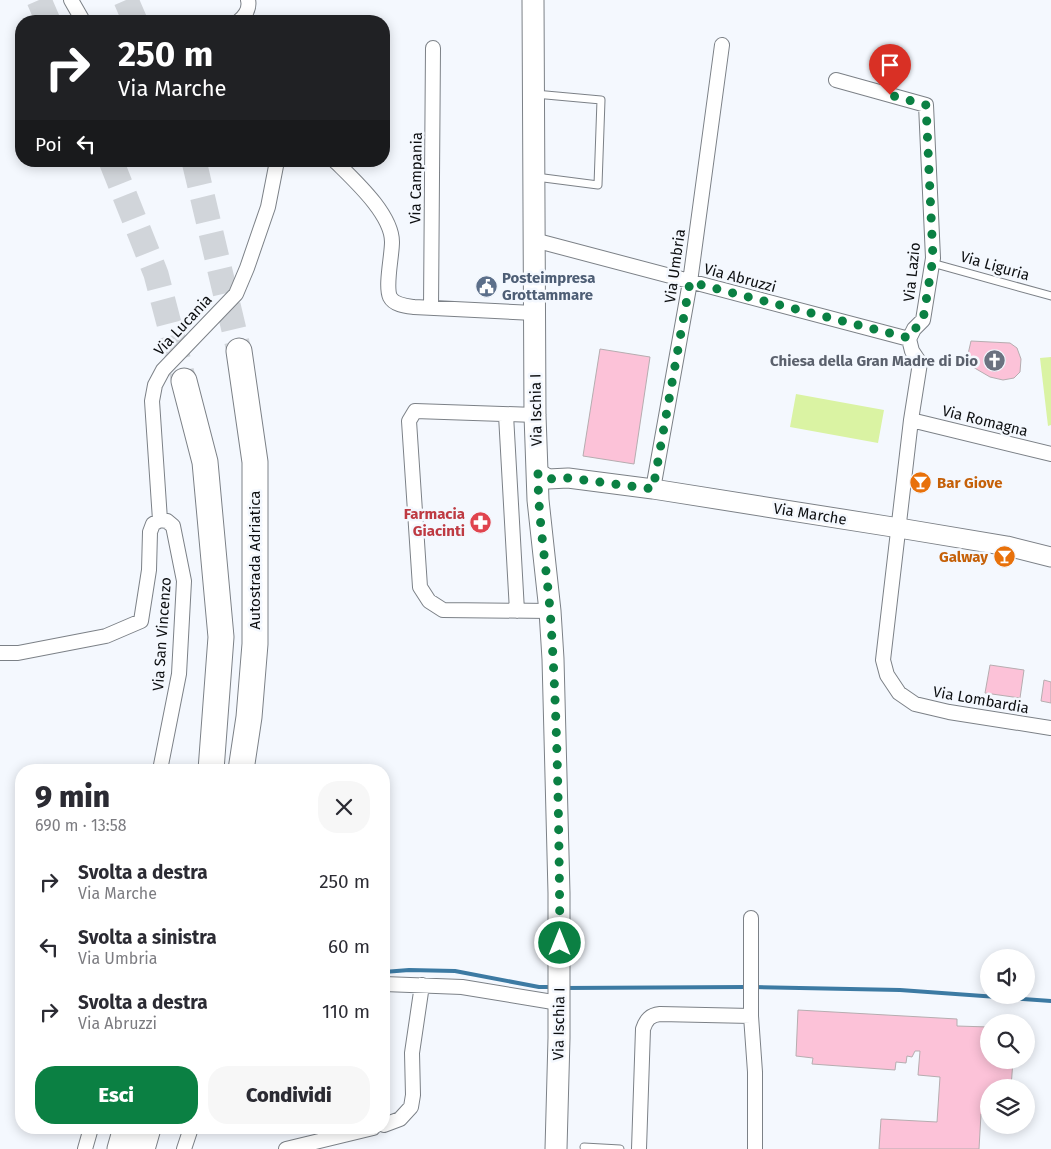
<!DOCTYPE html>
<html lang="it">
<head>
<meta charset="utf-8">
<style>
  :root { --surface:#fff; --page:#f7f7f7; --text:#2b2b33; --muted:#7c7c81; --accent:#0b8043 }
  body { margin:0; font-family:"Fira Sans",sans-serif; background:var(--page); color:var(--text); height:100vh; display:flex; flex-direction:column; font-size:19px; white-space:nowrap }
  * { box-sizing:border-box; margin:0 }
  p { font-size:16px; color:var(--muted) }
  .icon { flex:none; width:28px; height:28px; fill:none; stroke:currentColor; stroke-width:2; stroke-linecap:round; stroke-linejoin:round }
  .map { position:relative; flex:1; overflow:hidden }
  .side { position:absolute; left:15px; top:764px; width:375px; height:370px; display:flex; flex-direction:column; background:var(--surface); border-radius:20px; box-shadow:0 2px 12px #0003 }
  .side>* { flex:none }
  .top-card { position:absolute; left:15px; top:15px; width:375px; height:152px; border-radius:20px; box-shadow:0 2px 12px #0003; background:#202124; color:#fff; overflow:hidden }
  .buttons { position:absolute; left:980px; top:949px; display:grid; gap:10px }
  .buttons a { display:grid; place-items:center; width:55px; height:55px; border-radius:50%; background:var(--surface); box-shadow:0 2px 12px #0003; font-size:25px }
  .pin { position:absolute; display:grid; place-items:center; width:42px; height:42px; color:#fff; margin:-51px -21px; border-radius:50% 50% 50% 0; rotate:-45deg; box-shadow:0 0 5px #0007 }
  .pin .icon { rotate:45deg }
  .me { position:absolute; width:55px; margin:-28px; rotate:0deg; stroke-linejoin:round; filter:drop-shadow(0 0 4px #0008) }
  .turn { display:flex; align-items:center; gap:18px; height:105px; padding:0 20px; font-size:22px }
  .turn .icon { width:65px; height:65px; stroke-width:2.5 }
  .turn b { display:block; font-size:35px; line-height:42px }
  .then { display:flex; align-items:center; height:48px; padding:0 20px; background:#0003; gap:10px; font-size:19px }
  .round { display:grid; place-items:center; flex:none; width:52px; height:52px; border-radius:20px; background:var(--page) }
  .summary { display:flex; align-items:center; justify-content:space-between; height:85px; padding:0 20px }
  h1 { font-size:30px; font-weight:800; line-height:38px }
  .cta { display:flex; gap:10px; margin-top:auto; padding:10px 20px }
  .cta a { flex:1; height:58px; border-radius:20px; background:var(--accent); color:#fff; font-size:20px; font-weight:800; line-height:58px; text-align:center }
  .cta a+a { background:var(--page); color:var(--text) }
  ul { padding:0; list-style:none }
  li { display:flex; align-items:center; gap:15px; height:65px; padding:0 20px }
  li div { flex:1 }
  li b { display:block; font-size:19px }
  li em { font-style:normal }
  .map>svg:first-child { display:block }
  .green { fill:#daf3a3 }
  .lines { fill:none; stroke-linecap:round; stroke-linejoin:round }
  .stream { stroke:#3c7aa3; stroke-width:4 }
  .building { fill:#fcc2d8; stroke:#b6adb0 }
  .highway-tunnel { stroke:#d1d5da; stroke-width:25; stroke-dasharray:25 12; stroke-linecap:butt }
  .lane-casing { stroke:#7c8187; stroke-width:9 }
  .street-casing { stroke:#7c8187; stroke-width:16 }
  .secondary-casing { stroke:#7c8187; stroke-width:21 }
  .primary-casing { stroke:#7c8187; stroke-width:23 }
  .highway-casing { stroke:#7c8187; stroke-width:27 }
  .lane { stroke:#fff; stroke-width:7 }
  .street { stroke:#fff; stroke-width:14 }
  .secondary { stroke:#fff; stroke-width:19 }
  .primary { stroke:#fff; stroke-width:21 }
  .highway { stroke:#fff; stroke-width:25 }
  .route { stroke:#0b8043; stroke-width:9; stroke-dasharray:0 16.2 }
  .labels { text-anchor:middle; dominant-baseline:central; stroke-width:5; stroke-linejoin:round; paint-order:stroke }
  .street-label { font-size:15px; fill:#0c0e10; stroke:#f4f8fe }
  .service-label { font-size:15px; font-weight:bold; fill:#4e5e75; stroke:#f4f8fe; text-anchor:start }
  .worship-label { font-size:15px; font-weight:bold; fill:#5b616d; stroke:#f4f8fe; text-anchor:end }
  .food-label { font-size:15px; font-weight:bold; fill:#c56008; stroke:#f4f8fe; text-anchor:start }
  .health-label { font-size:15px; font-weight:bold; fill:#be3a42; stroke:#f4f8fe; text-anchor:end }
</style>
</head>
<body>
<div class="map">
<svg width="1051" height="1149" viewBox="0 0 1051 1149">
  <rect width="100%" height="100%" fill="#f4f8fe"/>
  <path class="green" d="M1051,357V425L1048,426L1040,358Z
    M796,394L884,410L878,443L790,427Z"/>
  <g class="lines">
    <path class="stream" d="M384,972L409,970L455,971L539,987H552
      M754,987L900,990L1051,1001
      M564,988L747,987"/>
  </g>
  <path class="building" d="M971,341L1010,343L1017,348L1021,359L1020,372L1014,378L1003,380L990,377L966,363Z
    M600,349L650,357L634,464L583,456Z
    M990,665L1024,670L1020,698L985,693Z
    M1044,680L1051,682V703L1041,701Z
    M798,1010L957,1019V1026L989,1027V1060H1013L1011,1088H989V1115L981,1114L979,1149H879L881,1119L937,1122L940,1077L918,1075L920,1051H915L912,1057L907,1056L906,1063L896,1062L895,1070L812,1064L813,1058L796,1056Z"/>
  <g class="lines">
    <path class="highway-tunnel" d="M39,0L48,21
      M126,0L135,21
      M111,161L156,274L184,381
      M194,161L239,351"/>
    <defs>
      <path id="lane" d="M535,94L601,100L598,185L536,177
        M932,263L1051,296
        M584,1147L620,1149"/>
      <path id="street" d="M71,0L83,21
        M239,21C245,16 250,8 248,0
        M836,80L926,105L933,258L923,320L914,329L909,339L912,351L920,363L911,420L883,660L887,675L899,693L915,704L949,712L1051,728
        M335,161C354,180 392,214 392,242C392,256 385,286 390,297C394,305 406,306 414,307L534,313
        M534,240L909,339
        M431,308L433,48
        M506,415L517,611
        M535,415L415,411L409,421L420,587L429,601L443,610L550,611
        M911,420L1051,454
        M653,489L690,282L722,45
        M160,520L152,401L155,385L163,370L236,294L247,268L268,207L277,161
        M0,653H18L106,636L141,621L149,570L150,532L153,524L160,520L167,521L173,526L184,581L179,674L160,770
        M384,984L462,987L559,1003
        M751,1016V918
        M384,1125L400,1119L411,1107L413,1095L412,1053L422,985
        M85,1149L91,1128
        M184,1149L191,1128
        M286,1149L373,1128
        M639,1149L643,1029C646,1020 650,1015 660,1014L751,1016L755,1072V1149"/>
      <path id="secondary" d="M538,473L548,479L568,478L653,489L899,528L1007,546L1051,557"/>
      <path id="primary" d="M533,0L535,415L538,500L550,611L553,659L559,893V1038L556,1149"/>
      <path id="highway" d="M239,351L255,462V644L249,717L241,770
        M184,381L205,462L221,637L211,770
        M120,1149L126,1128
        M142,1149L148,1128"/>
    </defs>
    <use href="#lane" class="lane-casing"/>
    <use href="#street" class="street-casing"/>
    <use href="#secondary" class="secondary-casing"/>
    <use href="#primary" class="primary-casing"/>
    <use href="#highway" class="highway-casing"/>
    <use href="#lane" class="lane"/>
    <use href="#street" class="street"/>
    <use href="#secondary" class="secondary"/>
    <use href="#primary" class="primary"/>
    <use href="#highway" class="highway"/>
  </g>
  <g class="lines">
    <path class="route" d="M560,943C559,837 558,730 551,624C548,574 538,524 538,473L548,479L568,478L653,489L690,282L909,338L914,330L923,320L933,258L926,105L890,95"/>
  </g>
  <defs>
    <symbol id="civic-disc" viewBox="-11 -11 22 22"><circle r="9.5" fill="#5c6f8a" stroke="#f4f8fe"/><path d="M-.6-6.5H3V-4.5H.6V-3L4-1V1h2V6H-6V1h2V-1L-.6-3ZM-1.2 2.5V6h2.4V2.5Z" fill="#fff"/></symbol>
    <symbol id="church-disc" viewBox="-11 -11 22 22"><circle r="9.5" fill="#6b7280" stroke="#f4f8fe"/><path d="M-1.2-6h2.4v3.5h3.3v2.4h-3.3V6h-2.4V-.1h-3.3v-2.4h3.3Z" fill="#fff"/></symbol>
    <symbol id="bar-disc" viewBox="-11 -11 22 22"><circle r="9.5" fill="#e8710a" stroke="#f4f8fe"/><path d="M-6-5H6L.8 .8V4.5H3.5V6h-7V4.5H-.8V.8Z" fill="#fff"/></symbol>
    <symbol id="pharmacy-disc" viewBox="-11 -11 22 22"><circle r="9.5" fill="#e0444e" stroke="#f4f8fe"/><path d="M-2-6h4v4h4v4h-4v4h-4v-4h-4v-4h4Z" fill="#fff"/></symbol>
  </defs>
  <g fill-rule="evenodd">
    <use href="#civic-disc" x="474" y="274" width="25" height="25"/>
    <use href="#church-disc" x="982" y="348" width="25" height="25"/>
    <use href="#bar-disc" x="908" y="470" width="25" height="25"/>
    <use href="#pharmacy-disc" x="468" y="510" width="25" height="25"/>
    <use href="#bar-disc" x="992" y="544" width="25" height="25"/>
  </g>
  <g class="labels">
    <g class="street-label">
      <text transform="translate(416 178) rotate(-89)">Via Campania</text>
      <text transform="translate(675 266) rotate(-82)">Via Umbria</text>
      <text transform="translate(995 266) rotate(16)">Via Liguria</text>
      <text transform="translate(912 272) rotate(-84)">Via Lazio</text>
      <text transform="translate(740 278) rotate(15)">Via Abruzzi</text>
      <text transform="translate(183 325) rotate(-47)">Via Lucania</text>
      <text transform="translate(536 410) rotate(-91)">Via Ischia I</text>
      <text transform="translate(985 421) rotate(14)">Via Romagna</text>
      <text transform="translate(810 514) rotate(9)">Via Marche</text>
      <text transform="translate(255 560) rotate(-90)">Autostrada Adriatica</text>
      <text transform="translate(162 634) rotate(-86)">Via San Vincenzo</text>
      <text transform="translate(981 700) rotate(10)">Via Lombardia</text>
      <text transform="translate(559 1024) rotate(-89)">Via Ischia I</text>
    </g>
    <g class="service-label">
      <text x="502" y="278">Posteimpresa<tspan x="502" dy="17">Grottammare</tspan></text>
    </g>
    <g class="worship-label">
      <text x="978" y="361">Chiesa della Gran Madre di Dio</text>
    </g>
    <g class="food-label">
      <text x="937" y="483">Bar Giove</text>
      <text x="988" y="557" text-anchor="end">Galway</text>
    </g>
    <g class="health-label">
      <text x="465" y="514">Farmacia<tspan x="465" dy="17">Giacinti</tspan></text>
    </g>
  </g>
</svg>
<div class="buttons">
<a><svg class="icon" aria-label="sound" viewBox="0 0 24 24"><path d="M4 9h4l5-4v14l-5-4H4zM17 9q2 3 0 6"/></svg></a>
<a><svg class="icon" aria-label="search" viewBox="0 0 24 24"><circle cx="10" cy="10" r="6"/><path d="M15 15l6 6"/></svg></a>
<a><svg class="icon" aria-label="layers" viewBox="0 0 24 24"><path d="M12 4l9 5-9 5-9-5zM3 14l9 5 9-5"/></svg></a>
</div>
<div class="pin" style="left:890px;top:95px;background:#d93025"><svg class="icon" aria-label="arrive" viewBox="0 0 24 24"><path d="M6 21V4h12l-3 4 3 4H6"/></svg></div>
<svg class="me" style="left:560px;top:943px" viewBox="-20 -20 40 40"><circle r="17" fill="#0b8043" stroke="#fff" stroke-width="3"/><path d="M0-11L8 9 0 5-8 9z" fill="#fff"/></svg>
<div class="top-card">
<div class="turn"><svg class="icon" aria-label="right" viewBox="0 0 24 24"><path d="M7 20v-9h11M14 6l5 5-5 5"/></svg><div><b>250 m</b>Via Marche</div></div>
<div class="then">Poi<svg class="icon" aria-label="left" viewBox="0 0 24 24"><path d="M17 20v-9H6M10 6l-5 5 5 5"/></svg></div>
</div>
<section class="side">
<div class="summary"><div><h1>9 min</h1><p>690 m · 13:58</p></div><a class="round"><svg class="icon" aria-label="close" viewBox="0 0 24 24"><path d="M6 6l12 12M18 6L6 18"/></svg></a></div>
<ul>
<li><svg class="icon" aria-label="right" viewBox="0 0 24 24"><path d="M7 20v-9h11M14 6l5 5-5 5"/></svg><div><b>Svolta a destra</b><p>Via Marche</p></div><em>250 m</em></li>
<li><svg class="icon" aria-label="left" viewBox="0 0 24 24"><path d="M17 20v-9H6M10 6l-5 5 5 5"/></svg><div><b>Svolta a sinistra</b><p>Via Umbria</p></div><em>60 m</em></li>
<li><svg class="icon" aria-label="right" viewBox="0 0 24 24"><path d="M7 20v-9h11M14 6l5 5-5 5"/></svg><div><b>Svolta a destra</b><p>Via Abruzzi</p></div><em>110 m</em></li>
</ul>
<div class="cta"><a>Esci</a><a>Condividi</a></div>
</section>
</div>
</body>
</html>
